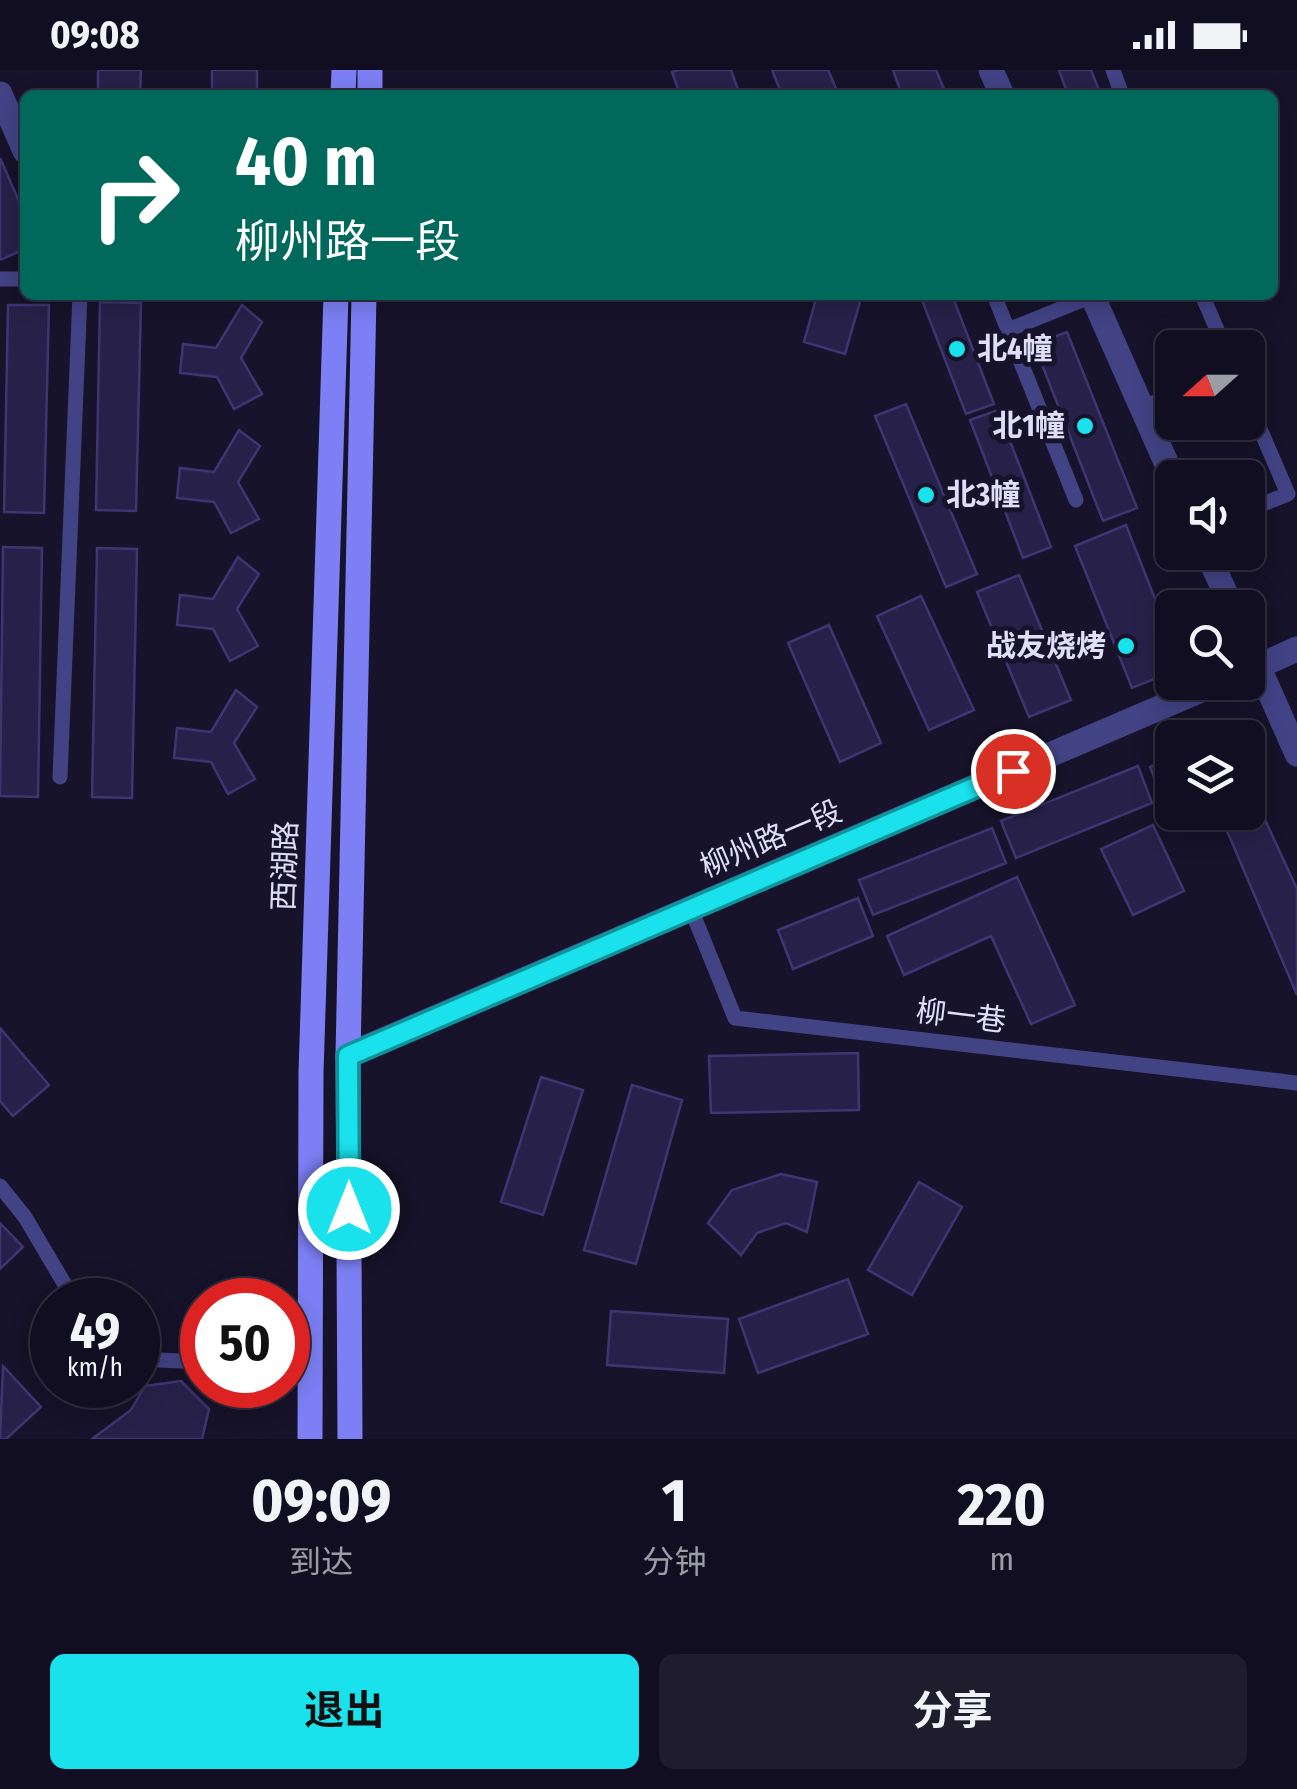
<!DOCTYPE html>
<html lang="zh">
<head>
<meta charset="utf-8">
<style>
  :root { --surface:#100e20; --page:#1e1c2d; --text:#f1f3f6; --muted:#9c9ca5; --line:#302e3e; --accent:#1ae2ed }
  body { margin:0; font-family:"Fira Sans Condensed","Noto Sans SC",sans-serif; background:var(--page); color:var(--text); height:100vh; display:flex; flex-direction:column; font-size:38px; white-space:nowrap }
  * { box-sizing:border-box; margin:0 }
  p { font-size:32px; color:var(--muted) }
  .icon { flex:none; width:55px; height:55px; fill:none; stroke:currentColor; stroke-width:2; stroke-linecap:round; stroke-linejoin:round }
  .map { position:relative; height:1369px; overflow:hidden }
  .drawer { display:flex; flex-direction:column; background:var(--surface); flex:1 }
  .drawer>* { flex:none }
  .guide { position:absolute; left:20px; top:20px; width:1258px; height:210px; border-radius:15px; box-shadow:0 5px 25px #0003,0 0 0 2px var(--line); background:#00695c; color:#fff; overflow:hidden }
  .needle { width:65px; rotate:249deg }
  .buttons { position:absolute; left:1155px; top:260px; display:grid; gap:20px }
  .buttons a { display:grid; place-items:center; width:110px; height:110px; border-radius:15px; background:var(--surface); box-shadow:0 5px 25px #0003,0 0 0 2px var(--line); font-size:50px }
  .speed { position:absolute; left:30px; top:1208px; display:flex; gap:20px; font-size:50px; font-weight:700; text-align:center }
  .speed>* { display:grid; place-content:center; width:130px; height:130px; border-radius:50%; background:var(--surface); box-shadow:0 5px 25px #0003,0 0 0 2px var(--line); line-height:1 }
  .speed small { font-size:25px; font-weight:400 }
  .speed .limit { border:15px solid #d22; background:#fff; color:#111 }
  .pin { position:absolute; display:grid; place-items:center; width:85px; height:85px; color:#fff; margin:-42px; border:5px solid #fff; border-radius:50%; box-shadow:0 2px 10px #0007 }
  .me { position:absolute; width:110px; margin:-55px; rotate:0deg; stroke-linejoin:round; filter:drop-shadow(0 0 8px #0008) }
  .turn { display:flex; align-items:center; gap:35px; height:210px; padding:0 50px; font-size:45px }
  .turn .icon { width:130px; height:130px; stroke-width:2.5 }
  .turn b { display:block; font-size:70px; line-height:85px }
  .eta { display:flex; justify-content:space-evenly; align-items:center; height:170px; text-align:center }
  .eta b { font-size:60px; font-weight:700; line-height:70px }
  .button { display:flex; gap:20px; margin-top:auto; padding:20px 50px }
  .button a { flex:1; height:115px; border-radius:15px; background:var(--accent); color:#111; font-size:40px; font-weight:700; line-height:115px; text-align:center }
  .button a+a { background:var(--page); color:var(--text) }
  .status { display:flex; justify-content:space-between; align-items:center; height:70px; padding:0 50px; background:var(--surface); direction:ltr }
  .status svg { height:28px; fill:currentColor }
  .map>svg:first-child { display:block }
  .building { fill:#272149; stroke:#3e3573; stroke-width:2.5 }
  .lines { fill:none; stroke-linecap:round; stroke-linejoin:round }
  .lane { stroke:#424385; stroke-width:15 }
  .street { stroke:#424385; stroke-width:25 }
  .secondary { stroke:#7d80f5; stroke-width:25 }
  .route-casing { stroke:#11939a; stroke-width:25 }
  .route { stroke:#1ae2ed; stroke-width:18 }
  .poi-dot { fill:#1ae2ed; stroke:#16132a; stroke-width:4 }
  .labels { text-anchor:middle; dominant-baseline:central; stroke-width:10; stroke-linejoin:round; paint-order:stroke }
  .poi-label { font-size:30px; font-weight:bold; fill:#e1defc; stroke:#16132a; text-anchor:start }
  .street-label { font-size:30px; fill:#e1defc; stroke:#16132a }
</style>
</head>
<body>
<div class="status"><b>09:08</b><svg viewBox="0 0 49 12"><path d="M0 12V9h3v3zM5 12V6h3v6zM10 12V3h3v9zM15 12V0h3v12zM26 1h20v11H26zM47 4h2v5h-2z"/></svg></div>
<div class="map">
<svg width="1297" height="1369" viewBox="0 0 1297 1369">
  <rect width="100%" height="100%" fill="#16132a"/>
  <path class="building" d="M98,0H141L140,25H98Z
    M212,0H257V25H212Z
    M678,0H731L740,25H680L672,2Z
    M772,0H828L839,25H782Z
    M893,0H936L944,19L928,25H902Z
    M1059,0H1091L1101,25H1068Z
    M0,88L25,145V179L0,190Z
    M817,225H862L845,284L804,272Z
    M920,225H952L994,334L966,344Z
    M100,232L141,233L136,441L96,440Z
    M8,235H49L44,443L4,442Z
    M242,235L262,252L241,288L262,324L234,339L217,307L180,303L183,274L216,278Z
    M1067,262L1137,438L1103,451L1034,274Z
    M906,334L977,504L946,517L875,346Z
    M998,340L1051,477L1023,488L970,350Z
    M239,360L260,376L238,412L259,449L231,463L214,432L177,428L180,398L214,402Z
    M1126,455L1172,572V602L1132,618L1075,476Z
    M3,477L42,478L38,727L0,726Z
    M97,478L137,479L132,728L92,727Z
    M238,487L259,504L237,539L258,576L230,591L213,559L177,555L180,525L213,529Z
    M1019,505L1071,630L1029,647L977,522Z
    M921,526L974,640L929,660L877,546Z
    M829,555L881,673L840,692L788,573Z
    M236,620L257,637L234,673L255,709L228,724L211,692L174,688L177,658L211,662Z
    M1172,687V725L1163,729L1150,697Z
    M1138,696L1152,733L1016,788L1001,751Z
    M1248,713L1297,819V925L1219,742H1248Z
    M1153,755L1184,821L1133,845L1101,779Z
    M992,758L1006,793L873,845L859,810Z
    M1017,807L1075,935L1031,954L991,866L904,905L887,866Z
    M858,828L873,866L793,899L778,860Z
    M0,958L49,1015L13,1046L0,1031Z
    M858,983L859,1040L711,1043L709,986Z
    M541,1007L583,1020L543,1145L501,1132Z
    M632,1015L682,1030L636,1194L584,1180Z
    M781,1104L817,1112L807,1162L786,1153L757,1163L741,1185L708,1153L732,1120Z
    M919,1112L962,1137L912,1225L868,1200Z
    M0,1153L23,1177L0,1199Z
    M848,1209L868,1264L758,1303L739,1249Z
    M611,1241L728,1249L724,1303L607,1295Z
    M3,1296L41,1337L6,1369H0Z
    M181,1311L209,1339L202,1369H92L131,1340L145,1316Z"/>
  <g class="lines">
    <path class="lane" d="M1113,0L1122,25
      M0,209H25
      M994,225L1076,430
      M1202,225L1225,278
      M1008,260L1092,226
      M1248,331L1288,424L1248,440
      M1142,338L1172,325
      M60,707L80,225
      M691,839L735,948L1297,1013
      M0,1116L25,1147L74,1230
      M138,1289L202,1292
      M288,1295L310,1296"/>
    <path class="street" d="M991,0L1002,25
      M0,24L25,81
      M1092,225L1173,408
      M1207,482L1232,538
      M1248,573L1297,684
      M1248,601L1297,579
      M348,985L1220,612"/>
    <path class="secondary" d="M343,25L344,0
      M370,25V0
      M310,1369L311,1003L336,225
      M350,1369L348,985L364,225"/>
  </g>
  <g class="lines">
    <defs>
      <path id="route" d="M349,1139L348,986L1013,701"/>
    </defs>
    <use href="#route" class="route-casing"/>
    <use href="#route" class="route"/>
  </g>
  <g class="poi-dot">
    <circle cx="957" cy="279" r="10"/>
    <circle cx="1085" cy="356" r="10"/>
    <circle cx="926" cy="425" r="10"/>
    <circle cx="1126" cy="576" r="10"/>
  </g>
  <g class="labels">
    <g class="poi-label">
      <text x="977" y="279">北4幢</text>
      <text x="1065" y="356" text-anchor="end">北1幢</text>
      <text x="946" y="425">北3幢</text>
      <text x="1106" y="576" text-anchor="end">战友烧烤</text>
    </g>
    <g class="street-label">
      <text transform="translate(771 769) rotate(-23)">柳州路一段</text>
      <text transform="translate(285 796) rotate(-88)">西湖路</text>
      <text transform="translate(961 946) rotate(7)">柳一巷</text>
    </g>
  </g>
</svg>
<div class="buttons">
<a><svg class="needle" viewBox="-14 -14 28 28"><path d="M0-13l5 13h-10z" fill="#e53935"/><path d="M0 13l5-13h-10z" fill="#9c9ca5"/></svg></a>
<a><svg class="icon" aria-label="sound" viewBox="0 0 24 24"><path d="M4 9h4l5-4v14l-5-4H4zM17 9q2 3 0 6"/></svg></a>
<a><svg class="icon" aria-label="search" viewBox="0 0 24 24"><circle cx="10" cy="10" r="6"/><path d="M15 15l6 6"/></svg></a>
<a><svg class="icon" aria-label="layers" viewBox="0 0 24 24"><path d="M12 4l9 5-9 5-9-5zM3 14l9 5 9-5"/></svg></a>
</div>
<div class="speed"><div>49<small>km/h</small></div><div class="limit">50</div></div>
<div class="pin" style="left:1013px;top:701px;background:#d93025"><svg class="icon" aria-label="arrive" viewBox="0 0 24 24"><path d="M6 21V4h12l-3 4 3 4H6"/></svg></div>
<svg class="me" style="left:349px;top:1139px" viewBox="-20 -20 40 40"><circle r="17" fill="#1ae2ed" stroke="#fff" stroke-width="3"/><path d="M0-11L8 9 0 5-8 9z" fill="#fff"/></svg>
<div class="guide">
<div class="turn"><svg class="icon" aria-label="right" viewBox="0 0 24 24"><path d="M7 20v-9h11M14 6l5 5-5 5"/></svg><div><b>40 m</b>柳州路一段</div></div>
</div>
</div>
<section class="drawer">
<div class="eta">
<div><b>09:09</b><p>到达</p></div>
<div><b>1</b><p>分钟</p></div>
<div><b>220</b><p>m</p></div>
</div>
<div class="button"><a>退出</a><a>分享</a></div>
</section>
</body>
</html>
